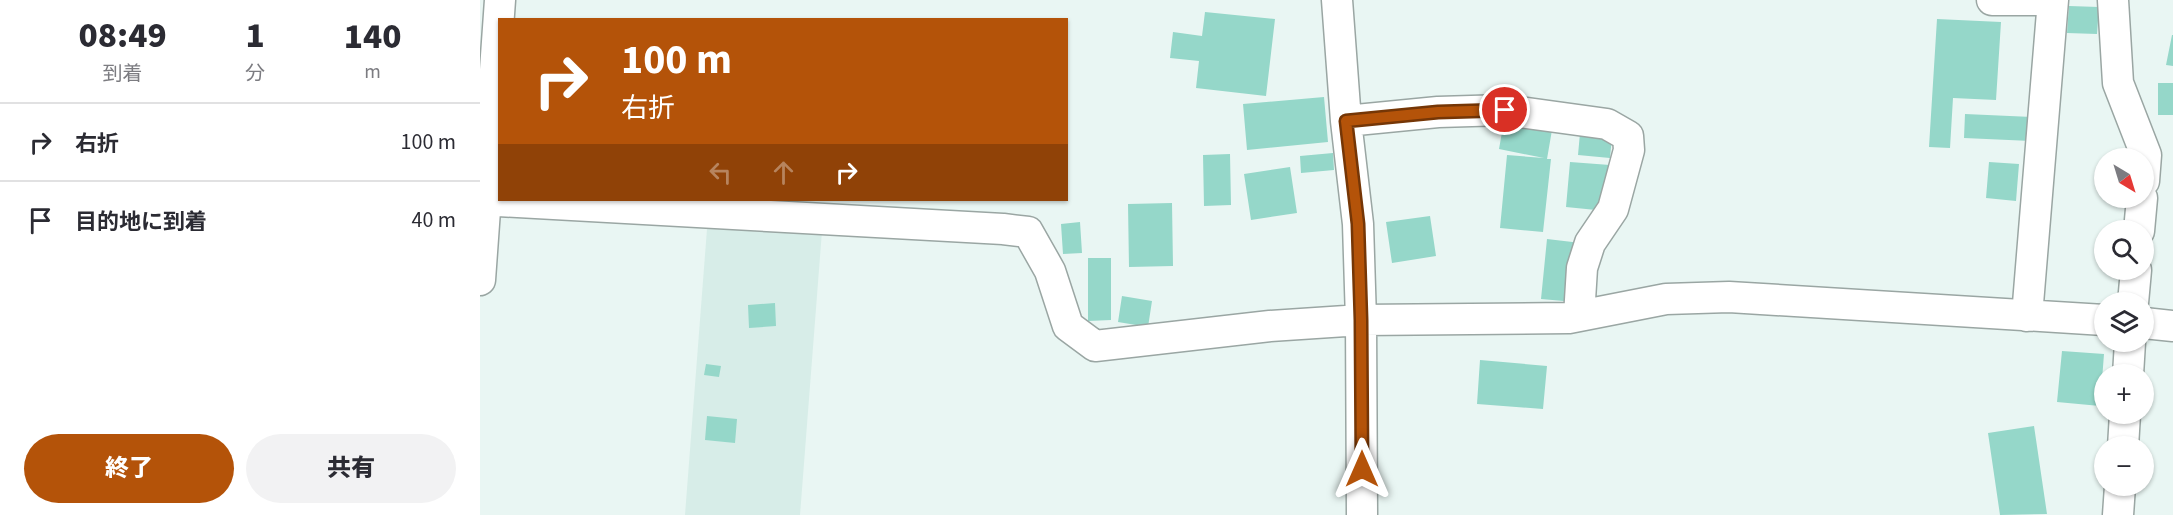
<!DOCTYPE html>
<html lang="ja">
<head>
<meta charset="utf-8">
<style>
  :root { --surface:#fff; --page:#f2f2f3; --text:#2b2b33; --muted:#7c7c81; --line:#e1e1e2; --accent:#b45309 }
  body { margin:0; font-family:"Source Sans 3","Noto Sans JP",sans-serif; background:var(--page); color:var(--text); height:100vh; display:flex; flex-direction:column; font-size:22px; white-space:nowrap }
  * { box-sizing:border-box; margin:0 }
  p { font-size:20px; color:var(--muted) }
  .icon { flex:none; width:33px; height:33px; fill:none; stroke:currentColor; stroke-width:2; stroke-linecap:round; stroke-linejoin:round }
  .map { position:relative; flex:1; overflow:hidden }
  .drawer { display:flex; flex-direction:column; background:var(--surface); width:480px }
  .drawer>* { flex:none }
  .top-card { position:absolute; left:18px; top:18px; width:570px; height:183px; border-radius:0px; box-shadow:0 2px 4px #0004; background:#b45309; color:#fff; overflow:hidden }
  .needle { width:39px; rotate:142deg }
  .tools { position:absolute; left:1614px; top:148px; display:grid; gap:12px }
  .tools a { display:grid; place-items:center; width:60px; height:60px; border-radius:50%; background:var(--surface); box-shadow:0 2px 4px #0004; font-size:30px }
  .pin { position:absolute; display:grid; place-items:center; width:51px; height:51px; color:#fff; margin:-26px; border:3px solid #fff; border-radius:50%; box-shadow:0 2px 6px #0007 }
  .me { position:absolute; width:66px; margin:-33px; rotate:0deg; stroke-linejoin:round; filter:drop-shadow(0 0 4px #0008) }
  .turn { display:flex; align-items:center; gap:21px; height:126px; padding:0 24px; font-size:27px }
  .turn .icon { width:78px; height:78px; stroke-width:2.5 }
  .turn b { display:block; font-size:42px; line-height:51px }
  .lanes { display:flex; align-items:center; height:57px; padding:0 24px; background:#0003; justify-content:center; gap:30px; direction:ltr }
  .lanes .off { opacity:.35 }
  .eta { display:flex; justify-content:space-evenly; align-items:center; height:102px; text-align:center }
  .eta b { font-size:36px; font-weight:800; line-height:42px }
  .primary-button { display:flex; gap:12px; margin-top:auto; padding:12px 24px }
  .primary-button a { flex:1; height:69px; border-radius:36px; background:var(--accent); color:#fff; font-size:24px; font-weight:800; line-height:69px; text-align:center }
  .primary-button a+a { background:var(--page); color:var(--text) }
  ul { padding:0; list-style:none }
  li { display:flex; align-items:center; gap:18px; height:78px; padding:0 24px; border-top:2px solid var(--line) }
  li div { flex:1 }
  li b { display:block; font-size:22px }
  li em { font-style:normal }
  main { display:flex; flex:1; min-height:0 }
  .map>svg:first-child { display:block }
  .built { fill:#d7ede8 }
  .building { fill:#95d7c9 }
  .lines { fill:none; stroke-linecap:round; stroke-linejoin:round }
  .minor-casing { stroke:#9aa6a3; stroke-width:33 }
  .minor { stroke:#fff; stroke-width:30 }
  .route-casing { stroke:#753606; stroke-width:15 }
  .route { stroke:#b45309; stroke-width:10 }
</style>
</head>
<body>
<main>
<section class="drawer">
<div class="eta">
<div><b>08:49</b><p>到着</p></div>
<div><b>1</b><p>分</p></div>
<div><b>140</b><p>m</p></div>
</div>
<ul>
<li><svg class="icon" aria-label="right" viewBox="0 0 24 24"><path d="M7 20v-9h11M14 6l5 5-5 5"/></svg><div><b>右折</b></div><em>100 m</em></li>
<li><svg class="icon" aria-label="arrive" viewBox="0 0 24 24"><path d="M6 21V4h12l-3 4 3 4H6"/></svg><div><b>目的地に到着</b></div><em>40 m</em></li>
</ul>
<div class="primary-button"><a>終了</a><a>共有</a></div>
</section>
<div class="map">
<svg width="1693" height="515" viewBox="0 0 1693 515">
  <rect width="100%" height="100%" fill="#e9f6f3"/>
  <path class="built" d="M227,229L342,231L320,515H205Z"/>
  <path class="building" d="M1589,6L1619,7L1617,34L1587,33Z
    M725,12L795,19L786,96L716,88L719,61L690,58L693,32L722,36Z
    M1457,19L1521,22L1516,100L1473,98L1470,148L1449,147Z
    M1692,35H1693V66L1686,65Z
    M1678,83H1693V115H1678Z
    M844,97L848,142L767,150L763,104Z
    M1485,114L1552,117L1551,141L1484,138Z
    M1024,121L1072,130L1067,159H1071L1063,232L1020,228L1027,155L1064,158L1019,149Z
    M1100,133L1132,136L1130,158L1098,155Z
    M853,153L854,170L821,173L820,156Z
    M750,154L751,205L724,206L723,155Z
    M1090,162L1130,165L1126,211L1086,207Z
    M1509,162L1539,164L1536,201L1506,198Z
    M810,167L817,213L771,220L764,174Z
    M692,203L693,266L649,267L648,204Z
    M950,216L956,256L912,263L906,222Z
    M600,222L602,253L583,254L581,224Z
    M1067,239L1101,243L1095,302L1061,299Z
    M608,258H631V320L608,321Z
    M642,296L672,301L668,327L638,322Z
    M295,303L296,326L269,328L268,305Z
    M1582,351L1624,354L1620,406L1577,402Z
    M1000,360L1067,366L1063,409L997,404Z
    M226,364L241,366L239,377L224,375Z
    M227,416L257,419L255,443L225,440Z
    M1554,426L1567,514L1520,515L1508,433Z"/>
  <g class="lines">
    <defs>
      <path id="minor" d="M857,0L866,121L878,224L881,320L882,515
        M1512,0H1556
        M1633,0L1638,83L1666,155L1664,181
        M866,121L958,112L1025,110L1127,124L1148,136L1149,150L1133,209L1110,243L1102,268L1099,316
        M0,200L523,229L548,232L570,271L588,326L615,346L790,326L881,320L1089,318L1186,299L1249,297L1624,320
        M1659,231L1662,198
        M0,280L20,0
        M1653,303L1656,270
        M1547,316L1573,0
        M1664,323L1693,326
        M1648,375L1650,342
        M1643,447L1645,414
        M1638,515L1640,486"/>
    </defs>
    <use href="#minor" class="minor-casing"/>
    <use href="#minor" class="minor"/>
  </g>
  <g class="lines">
    <defs>
      <path id="route" d="M882,469L881,320L878,224L866,121L958,112L1025,110"/>
    </defs>
    <use href="#route" class="route-casing"/>
    <use href="#route" class="route"/>
  </g>
</svg>
<div class="tools">
<a><svg class="needle" viewBox="-14 -14 28 28"><path d="M0-13l5 13h-10z" fill="#e53935"/><path d="M0 13l5-13h-10z" fill="#7c7c81"/></svg></a>
<a><svg class="icon" aria-label="search" viewBox="0 0 24 24"><circle cx="10" cy="10" r="6"/><path d="M15 15l6 6"/></svg></a>
<a><svg class="icon" aria-label="layers" viewBox="0 0 24 24"><path d="M12 4l9 5-9 5-9-5zM3 14l9 5 9-5"/></svg></a>
<a>+</a>
<a>−</a>
</div>
<div class="pin" style="left:1025px;top:110px;background:#d93025"><svg class="icon" aria-label="arrive" viewBox="0 0 24 24"><path d="M6 21V4h12l-3 4 3 4H6"/></svg></div>
<svg class="me" style="left:882px;top:469px" viewBox="-20 -20 40 40"><path d="M0-17L14 15 0 8-14 15z" fill="#b45309" stroke="#fff" stroke-width="4"/></svg>
<div class="top-card">
<div class="turn"><svg class="icon" aria-label="right" viewBox="0 0 24 24"><path d="M7 20v-9h11M14 6l5 5-5 5"/></svg><div><b>100 m</b>右折</div></div>
<div class="lanes"><svg class="icon off" aria-label="left" viewBox="0 0 24 24"><path d="M17 20v-9H6M10 6l-5 5 5 5"/></svg><svg class="icon off" aria-label="ahead" viewBox="0 0 24 24"><path d="M12 20V5M6 11l6-6 6 6"/></svg><svg class="icon" aria-label="right" viewBox="0 0 24 24"><path d="M7 20v-9h11M14 6l5 5-5 5"/></svg></div>
</div>
</div>
</main>
</body>
</html>
